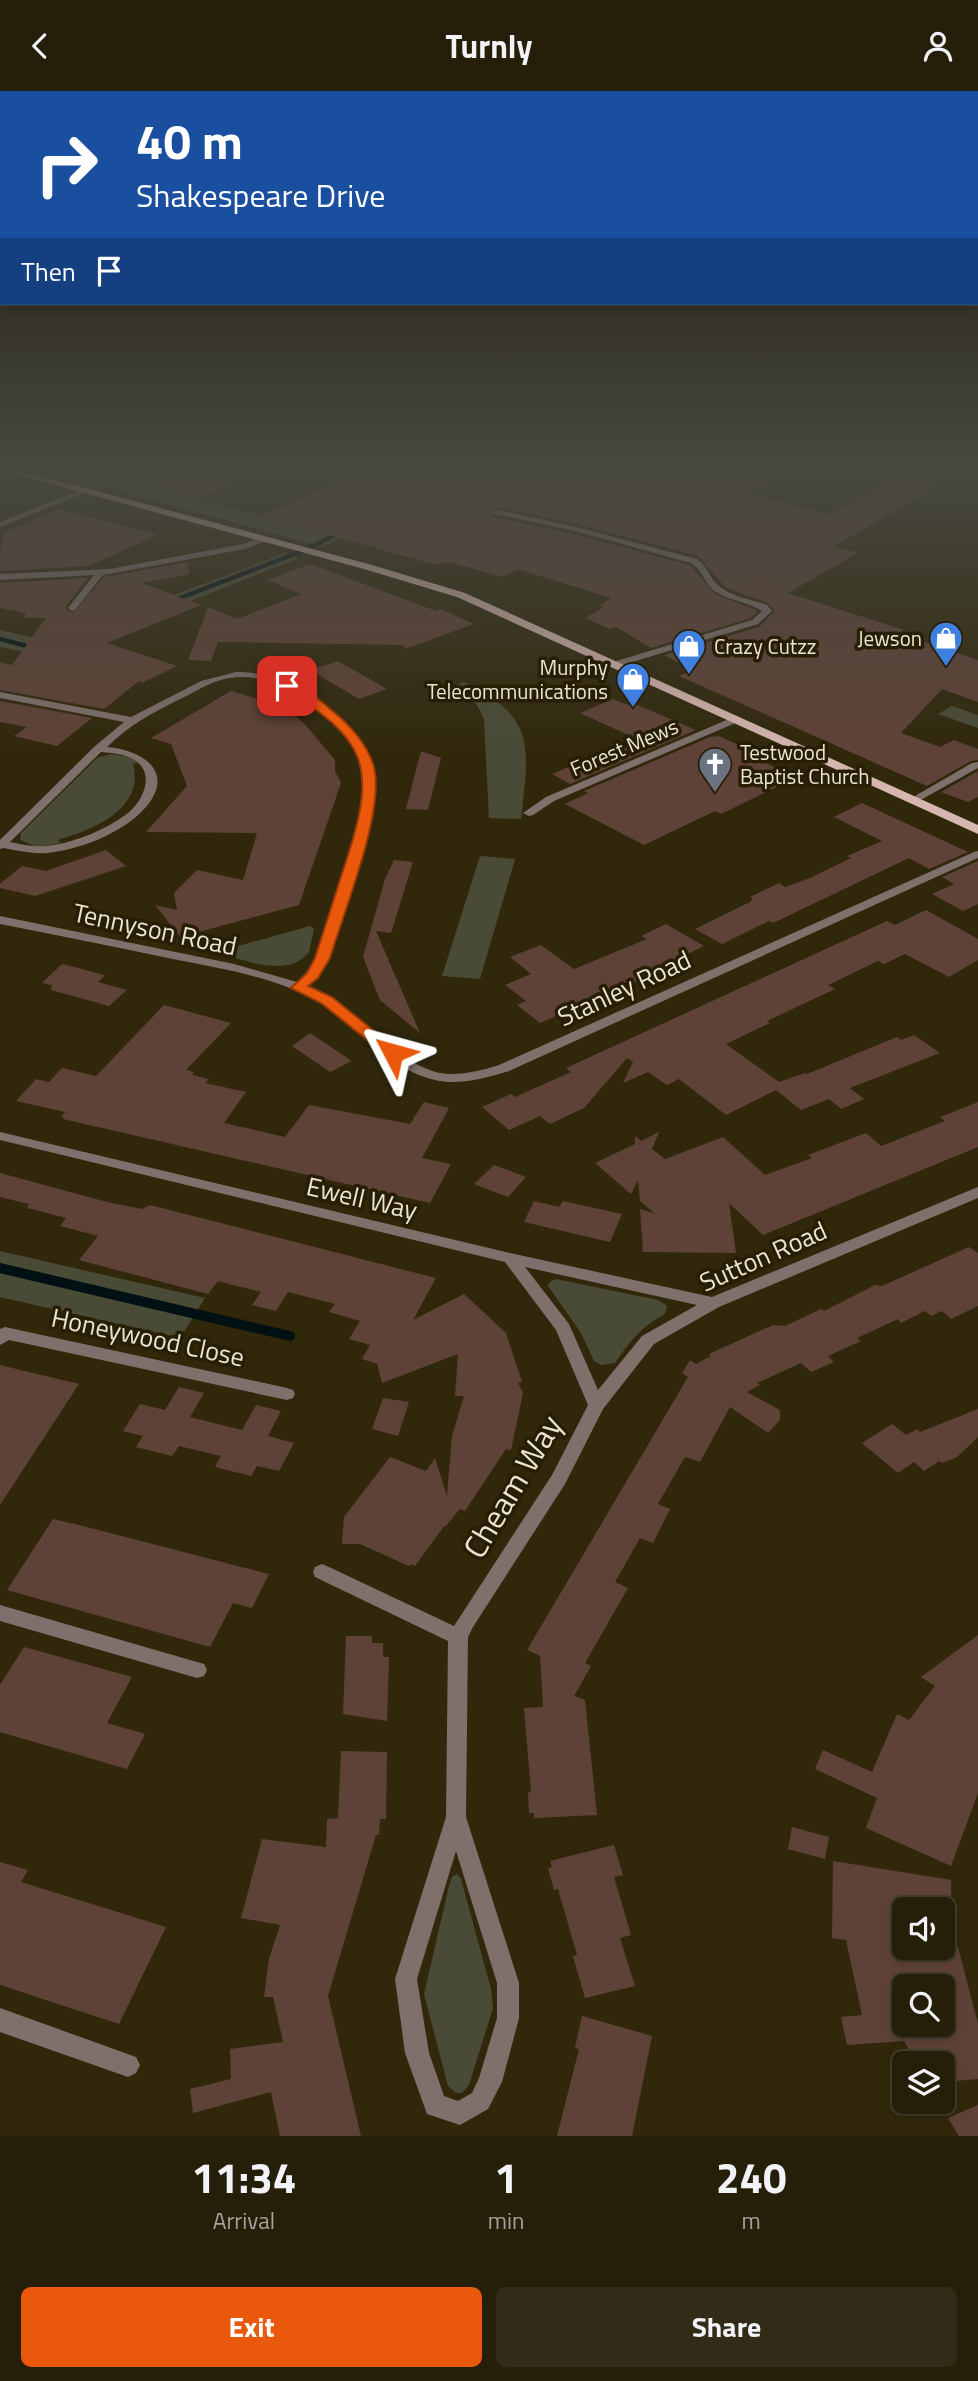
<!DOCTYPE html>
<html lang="en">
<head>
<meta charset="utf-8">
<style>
  :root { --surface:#251e09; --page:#312b17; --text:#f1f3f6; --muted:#a3a29c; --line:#423c2a; --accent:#ea580c }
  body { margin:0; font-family:"Titillium Web",sans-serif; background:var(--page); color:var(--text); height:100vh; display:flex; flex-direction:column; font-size:26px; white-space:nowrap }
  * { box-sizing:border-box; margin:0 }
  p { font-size:23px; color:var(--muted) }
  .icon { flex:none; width:38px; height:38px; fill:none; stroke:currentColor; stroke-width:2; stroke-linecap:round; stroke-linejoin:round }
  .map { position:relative; height:2045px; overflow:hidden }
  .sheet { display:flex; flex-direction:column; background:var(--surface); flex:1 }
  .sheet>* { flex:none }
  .top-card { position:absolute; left:0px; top:0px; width:978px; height:214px; box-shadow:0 4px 10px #0003,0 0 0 2px var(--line); background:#1a4fa0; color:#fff; overflow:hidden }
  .tools { position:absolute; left:892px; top:1806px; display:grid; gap:14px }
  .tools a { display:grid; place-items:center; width:63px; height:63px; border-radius:10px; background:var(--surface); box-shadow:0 4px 10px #0003,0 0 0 2px var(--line); font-size:35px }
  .pin { position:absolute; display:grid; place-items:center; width:60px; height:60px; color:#fff; margin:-30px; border-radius:14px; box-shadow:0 4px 10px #0006 }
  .me { position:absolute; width:77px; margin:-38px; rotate:309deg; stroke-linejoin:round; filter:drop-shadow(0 0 5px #0008) }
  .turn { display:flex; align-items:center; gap:24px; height:147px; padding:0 21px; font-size:32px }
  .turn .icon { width:91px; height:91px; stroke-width:2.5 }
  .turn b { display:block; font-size:49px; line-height:60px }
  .then { display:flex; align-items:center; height:66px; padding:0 21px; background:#0003; gap:14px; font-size:26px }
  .eta { display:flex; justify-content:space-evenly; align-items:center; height:119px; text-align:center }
  .eta b { font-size:42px; font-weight:700; line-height:49px }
  .action { display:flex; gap:14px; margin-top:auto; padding:14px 21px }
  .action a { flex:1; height:80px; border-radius:10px; background:var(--accent); color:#fff; font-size:28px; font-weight:700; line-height:80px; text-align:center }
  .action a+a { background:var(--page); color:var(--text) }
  header { display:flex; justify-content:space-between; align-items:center; height:91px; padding:0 21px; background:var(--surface); font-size:32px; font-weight:700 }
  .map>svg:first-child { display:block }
  .green { fill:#4a4b37 }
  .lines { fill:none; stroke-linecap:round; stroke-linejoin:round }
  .stream-far1 { stroke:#001114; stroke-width:4.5 }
  .stream { stroke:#001114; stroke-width:10 }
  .building { fill:#5f4237; fill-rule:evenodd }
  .minor { fill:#7f706c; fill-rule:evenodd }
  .primary { fill:#d6b7b0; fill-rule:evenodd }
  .route { fill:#ea580c; stroke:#983908; stroke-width:2 }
  .labels { text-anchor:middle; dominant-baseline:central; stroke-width:7; stroke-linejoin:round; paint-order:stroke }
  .far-poi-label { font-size:21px; fill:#e9e4d4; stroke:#271e03; text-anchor:end }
  .far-street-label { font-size:21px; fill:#e9e4d4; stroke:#271e03 }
  .street-label { font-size:26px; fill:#e9e4d4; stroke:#271e03 }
  .near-street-label { font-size:32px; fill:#e9e4d4; stroke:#271e03 }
</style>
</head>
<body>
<header><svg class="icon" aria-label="back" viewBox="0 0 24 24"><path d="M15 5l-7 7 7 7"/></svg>Turnly<svg class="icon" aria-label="person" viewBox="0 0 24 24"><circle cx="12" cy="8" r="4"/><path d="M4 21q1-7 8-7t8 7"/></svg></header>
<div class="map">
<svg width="978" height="2045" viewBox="0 0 978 2045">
  <rect width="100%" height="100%" fill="#31280c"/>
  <path class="green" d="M26,374H71L308,437L467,383L323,456Z
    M285,462L299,467L49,566L0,556V539L50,551Z
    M464,591C537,626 529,656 521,728L489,727L484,628L477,614L454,595Z
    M952,615L978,624V637L938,623Z
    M111,663L131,666L140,671L133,673C145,719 92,739 58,749L61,752L37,756L20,749L21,742L97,667Z
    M480,765L515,768L480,888L442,885Z
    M310,835L314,838L309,861C289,888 243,869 217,861Z
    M0,1160L205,1207L180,1247L0,1206Z
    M556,1188L658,1209L667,1215L665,1223C642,1235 630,1250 615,1272L601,1274L594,1270L581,1242L548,1195L550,1191Z
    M457,1783L461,1788L491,1898L493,1917L469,1994L462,2002H456L448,1995L424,1903L449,1795L452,1786Z"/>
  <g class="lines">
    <path class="stream-far1" d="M172,510L305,459L341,441
      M0,548L34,557"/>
    <path class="stream" d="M0,1177L290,1245"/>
  </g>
  <path class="building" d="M109,374H199L248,386L199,408L108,381Z
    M376,374H802L746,402L830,423L898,386L939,395L834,455L858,462L788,502L904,539L898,542L978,569V611L942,598L901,642L940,656L954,649L978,658V669L971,670L927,695L679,585L693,579L664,564L759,536L775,520L768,512L726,497L698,465L577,433L498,416L491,420L493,426L574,443L690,474L715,503L758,520L751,527L651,557L616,536L610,538L585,527L604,516L599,515L611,507L518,478L503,486L450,471L436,474L262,425Z
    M59,418L158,444L88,475L123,473L0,480V461L5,441Z
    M188,471L189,483L142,492L201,514L107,552L177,575L142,592L139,590L104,618L0,599V571L12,574L46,527H23L26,522L0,517V492L88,487L66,515V519L73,522L104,486Z
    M310,473L436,520L440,518L474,533L405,558L404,554L218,551L211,570L188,569L208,516L237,528L301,503L267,489Z
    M338,570L387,598L359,608L310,579Z
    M231,600L261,609L266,606L303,631L335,669V680L341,692L299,814L195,842L191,839L182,848L155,814L177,819L174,802L197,779L243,789L257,742L146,741L187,695L171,653L151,647Z
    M613,608L628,614L633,612L696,639L570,693L552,683L637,648L580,622Z
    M0,610L92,627L57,655L14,645L27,636L0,631Z
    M719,645L754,661L748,664L797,686L721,723L715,720L644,754L565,713L588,702L584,700L710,646Z
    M421,660L441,667L428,719L406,718Z
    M978,680V706L968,711L941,701Z
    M862,712L968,761L929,778L909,767L773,832L769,830L722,853L695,838L750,811L753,808L750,806L779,792L785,796L810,787L851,767L847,765L882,750L834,726Z
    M106,759L126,775L35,805L0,797V793L22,775L46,780Z
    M394,769L413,771L391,842L376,840L420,942L380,909L363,866L385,788Z
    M978,770V813L963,820L932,803L954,793L942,786Z
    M926,819L978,848V869L949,886L905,863L884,873L878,870L828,894L835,898L767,930L770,932L726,953L779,991L805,982L807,983L897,946L901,949L914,944L940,962L850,997L864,1008L841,1018L829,1008L801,1019L776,999L726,1024L679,988L667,994L648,981L623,992L633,971L627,967L584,1017L550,1033L540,1025L509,1039L482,1016L511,1003L515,1006L571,981L566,977L887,830L895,834Z
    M666,833L704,855L646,883L649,885L540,932L517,914L526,910L505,894L531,883L510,866L541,854L574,878L647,848L641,845Z
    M62,873L105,884L98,891L127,899L109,915L51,899L52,894L42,892Z
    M164,914L231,932L186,979L194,981L192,984L209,988L205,992L246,1001L224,1032L285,1046L309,1014L410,1033L424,1011L449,1017L422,1067L451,1073L430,1112L63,1028L64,1027L61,1026L65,1021L16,1010L36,988L49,991L62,977L96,985Z
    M310,942L352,970L330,981L292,955Z
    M978,1011V1056L763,1144L729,1112L736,1162L643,1161L640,1118L655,1123L640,1110L638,1089L631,1103L595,1072L635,1053V1045L641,1050L659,1041L652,1058L665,1068L723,1046L765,1084L812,1067L808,1064L866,1042L881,1055L945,1030L940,1026Z
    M494,1074L526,1086L508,1106L474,1093Z
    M0,1082L107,1111L142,1118L150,1114L436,1187L413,1229L464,1203L506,1242L522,1291L518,1292L523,1302L511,1359L506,1358L465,1420L460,1418L444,1437L445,1434L415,1475L411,1473L409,1475L360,1453H342L344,1426L390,1366L426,1380L435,1367L447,1405L452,1345L464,1305H455L458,1263L382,1292L377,1273L362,1268L370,1254L349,1248L360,1230L329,1221L335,1213L288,1201L276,1220L252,1214L261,1201L218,1190L208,1203L79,1169L98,1145L60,1135L66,1127L27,1117L29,1113L0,1106Z
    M534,1110L559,1116L563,1110L622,1123L610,1151L524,1131Z
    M969,1156L978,1162V1215L951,1228L942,1220L931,1225L925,1220L901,1232L898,1228L857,1247L861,1250L828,1265L834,1271L811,1281L801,1272L757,1292L760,1294L747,1301L780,1319V1329L768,1342L730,1316L700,1371L685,1366L658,1413L670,1418L653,1452L640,1447L615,1491L628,1497L585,1572L591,1575L574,1605L585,1609L597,1724L534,1727V1722H529L528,1701L531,1700L524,1617L543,1616L540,1565L527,1559L688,1286L682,1282L690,1269L696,1273L711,1265L709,1263L773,1234L785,1235L821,1218L824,1220L875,1194L882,1195Z
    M0,1274L79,1293L0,1414Z
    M179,1296L204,1302L190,1326L242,1339L256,1314L281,1320L268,1345L294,1352L279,1380L257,1375L251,1385L215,1376L221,1365L179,1355L172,1365L136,1356L143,1345L123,1340L140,1313L165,1319Z
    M383,1307L409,1311L398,1345L372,1338Z
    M978,1318V1346L957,1366L942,1372L939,1370L924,1380L914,1371L898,1382L862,1352L892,1333L906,1344L918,1338L920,1341Z
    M53,1428L83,1435L269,1483L252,1517L233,1512L210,1556L7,1499Z
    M978,1544V1702L951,1775L866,1737L877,1707L815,1678L823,1659L872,1681L897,1623L909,1629L935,1595L921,1586Z
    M346,1545H372V1552H383V1566H389L387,1630L343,1623Z
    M24,1556L132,1586L107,1632L145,1643L127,1678L0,1641V1594Z
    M341,1660L387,1661L386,1728H380L379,1744H376L328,1905L361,2045H280L271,2001L193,2022L190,1998L231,1988L230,1958L283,1951L273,1906H264L269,1868L280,1834L241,1827L262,1748L326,1756L327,1728L338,1727Z
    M792,1736L829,1746L825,1768L788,1758Z
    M614,1754L623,1784L614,1786L631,1844L620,1847L635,1895L585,1907L573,1865L577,1864L558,1798L554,1799L548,1777L552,1776L550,1770Z
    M833,1770L951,1789L952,1856H958L978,1933V1988L943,1991V1972H917L904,1950L847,1954L841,1926L862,1924L846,1849L832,1847ZM905,1818H943V1857H905ZM905,1895H943V1934H905Z
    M0,1771L28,1779L21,1791L166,1836L119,1933L0,1894Z
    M582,1925L652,1945L632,2045H557L579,1958L575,1957Z
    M978,2014V2045H959L948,2027Z"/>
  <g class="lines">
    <path class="minor" d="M83,398L90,400L0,436V431Z
      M497,419L576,436L697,468C708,475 709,487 719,495C732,506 751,508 767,514L772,520L758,533L619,575H613V571L752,529L762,520C749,511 730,510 716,501C704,493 703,479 691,472L575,440L494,423L493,421Z
      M262,446L266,448L265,450L245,458L103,484L75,519L72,520L68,517L94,484L0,489V483L110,478L243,453Z
      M236,581C269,581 298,593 324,614C403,675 374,724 349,804C339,836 333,872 307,895C353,914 396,973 440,982C460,985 480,980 499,974L974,761L978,760V767L509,980C485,987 460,995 435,989C382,977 351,924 302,902C259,883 213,876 168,867C112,855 56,844 0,833V825L234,873L297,891C322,868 328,832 338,801C350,765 369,727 365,688C362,660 343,639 323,623C294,600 259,578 221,589C206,593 192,603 178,609C152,622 128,635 107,656C152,660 178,689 137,725C114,745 77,759 47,762C33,763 19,760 4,757L0,758V749L94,656L124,631L0,607V601L131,626L201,590ZM101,661C112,662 124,663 133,668C156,681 144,709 128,722C107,738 79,750 53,754C39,757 24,754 10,751Z
      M736,625L741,628L740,630L554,710L533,724L529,725L523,722L546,706Z
      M978,671V677L917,711H909L908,709L972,672Z
      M0,1041L510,1162L712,1206L978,1096V1107L719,1216L654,1253L603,1318L565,1393L473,1536L468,1546L466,1726L519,1892V1927L502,1991L488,2018L460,2034L427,2023L405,1962L395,1888L446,1726L448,1550L315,1486L313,1481L315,1476L322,1473L329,1476L454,1535L552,1384L588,1314L556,1239L505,1171L0,1049ZM525,1176L697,1214L642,1245L598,1299L569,1233ZM456,1760L497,1892V1927L479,1987L472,2002L458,2010L444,2005L429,1962L417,1888Z
      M5,1236L287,1297L293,1299L295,1303L293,1307L287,1309L9,1249L0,1254V1238Z
      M0,1514L197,1571L204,1573L207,1579L204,1585L197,1587L0,1530Z
      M0,1917L136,1966L140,1974L136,1982L128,1986L0,1941Z"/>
    <path class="primary" d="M0,374L372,474L465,502L978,734V743L457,506L364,478L0,379Z"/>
  </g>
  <linearGradient id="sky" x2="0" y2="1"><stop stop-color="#1b1607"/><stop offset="0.57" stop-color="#484840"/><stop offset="1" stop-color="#484840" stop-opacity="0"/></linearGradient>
  <rect width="978" height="661" fill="url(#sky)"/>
  <path class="route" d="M283,593C298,591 319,608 329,617C348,632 367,652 374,676C385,720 344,820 330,867L318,887L308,895L332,906L398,959L400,962L398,965H387L321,912L291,897L307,882L315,867C326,832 337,798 348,764C377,674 365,646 283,598Z"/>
  <defs>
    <symbol id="shop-pin" viewBox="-11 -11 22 30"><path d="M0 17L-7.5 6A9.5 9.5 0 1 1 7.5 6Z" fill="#3f7fe0" stroke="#271e03"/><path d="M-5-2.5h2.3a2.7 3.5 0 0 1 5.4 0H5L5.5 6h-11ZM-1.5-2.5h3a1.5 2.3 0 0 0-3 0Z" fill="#fff"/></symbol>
    <symbol id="church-pin" viewBox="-11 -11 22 30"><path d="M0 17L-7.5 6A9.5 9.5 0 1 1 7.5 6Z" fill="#6b7280" stroke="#271e03"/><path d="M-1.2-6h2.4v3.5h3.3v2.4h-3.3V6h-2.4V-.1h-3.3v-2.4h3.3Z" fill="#fff"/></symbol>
  </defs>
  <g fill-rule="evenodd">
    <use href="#shop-pin" x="927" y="528" width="38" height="52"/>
    <use href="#shop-pin" x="670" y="536" width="38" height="52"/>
    <use href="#shop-pin" x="614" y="569" width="38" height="52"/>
    <use href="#church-pin" x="696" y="654" width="38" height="52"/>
  </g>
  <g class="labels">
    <g class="far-poi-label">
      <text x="922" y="547">Jewson</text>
      <text x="714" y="555" text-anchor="start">Crazy Cutzz</text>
      <text x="608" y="576">Murphy<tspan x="608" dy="24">Telecommunications</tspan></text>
      <text x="740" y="661" text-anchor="start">Testwood<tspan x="740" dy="24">Baptist Church</tspan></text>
    </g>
    <g class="far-street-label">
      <text transform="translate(624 656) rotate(-23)">Forest Mews</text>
    </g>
    <g class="street-label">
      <text transform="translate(155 838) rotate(12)">Tennyson Road</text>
      <text transform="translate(624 897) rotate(-25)">Stanley Road</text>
      <text transform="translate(362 1107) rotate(13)">Ewell Way</text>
      <text transform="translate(763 1165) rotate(-24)">Sutton Road</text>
      <text transform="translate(148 1246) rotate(12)">Honeywood Close</text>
    </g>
    <g class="near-street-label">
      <text transform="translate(512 1395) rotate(-59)">Cheam Way</text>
    </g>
  </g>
</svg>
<div class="tools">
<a><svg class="icon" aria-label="sound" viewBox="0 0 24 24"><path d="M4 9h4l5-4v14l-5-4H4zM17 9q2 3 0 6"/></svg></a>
<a><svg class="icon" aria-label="search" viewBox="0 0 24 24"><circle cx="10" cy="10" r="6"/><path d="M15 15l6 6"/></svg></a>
<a><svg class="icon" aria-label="layers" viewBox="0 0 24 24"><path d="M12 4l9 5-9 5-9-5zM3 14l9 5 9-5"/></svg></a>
</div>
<div class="pin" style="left:287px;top:595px;background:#d93025"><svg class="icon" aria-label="arrive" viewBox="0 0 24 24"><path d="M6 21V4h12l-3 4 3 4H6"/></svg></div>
<svg class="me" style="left:393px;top:962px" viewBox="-20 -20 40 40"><path d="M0-17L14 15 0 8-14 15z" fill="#ea580c" stroke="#fff" stroke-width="4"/></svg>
<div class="top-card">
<div class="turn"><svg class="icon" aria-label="right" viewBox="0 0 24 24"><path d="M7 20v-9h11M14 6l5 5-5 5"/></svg><div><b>40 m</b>Shakespeare Drive</div></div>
<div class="then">Then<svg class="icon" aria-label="arrive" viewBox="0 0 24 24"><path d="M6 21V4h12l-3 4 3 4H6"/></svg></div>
</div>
</div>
<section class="sheet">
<div class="eta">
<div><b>11:34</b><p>Arrival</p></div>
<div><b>1</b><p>min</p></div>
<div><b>240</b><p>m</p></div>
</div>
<div class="action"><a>Exit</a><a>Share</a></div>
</section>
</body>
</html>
